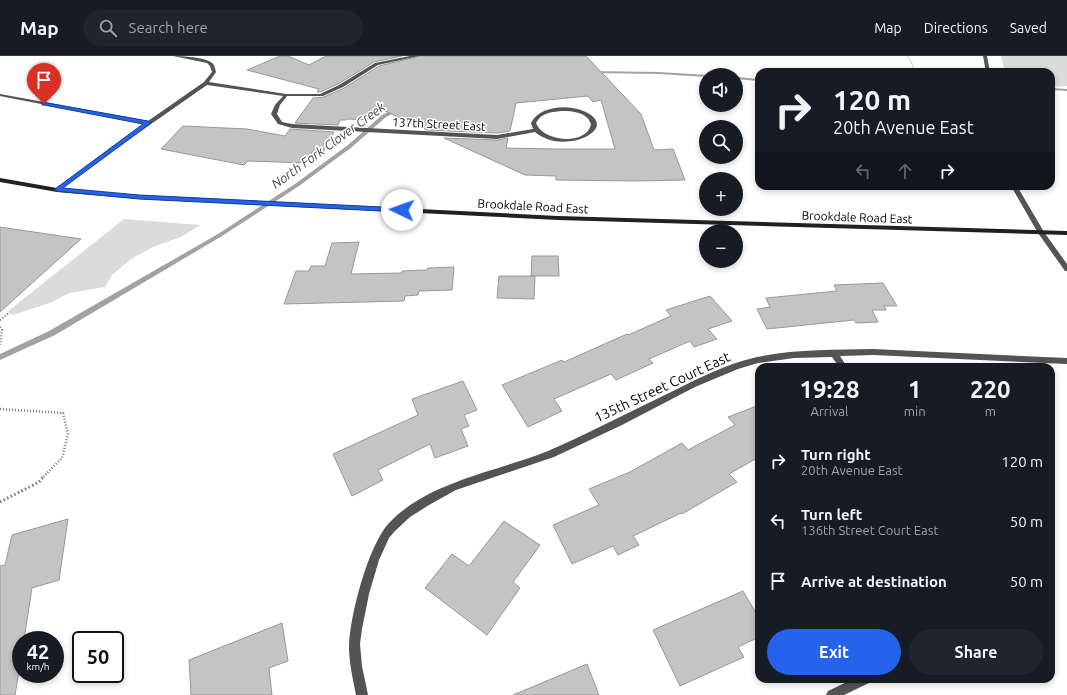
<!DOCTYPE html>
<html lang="en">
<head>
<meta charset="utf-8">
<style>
  :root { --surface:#171b24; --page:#20242c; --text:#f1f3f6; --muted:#9ea1a6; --line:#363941; --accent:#2563eb }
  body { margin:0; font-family:Ubuntu,sans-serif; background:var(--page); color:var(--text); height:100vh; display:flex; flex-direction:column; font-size:15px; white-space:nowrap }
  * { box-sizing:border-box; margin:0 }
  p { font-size:13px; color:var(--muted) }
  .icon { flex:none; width:22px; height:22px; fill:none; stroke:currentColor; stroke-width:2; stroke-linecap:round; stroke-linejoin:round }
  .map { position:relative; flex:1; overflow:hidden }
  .panel { position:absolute; left:755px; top:307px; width:300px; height:320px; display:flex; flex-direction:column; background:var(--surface); border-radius:12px; box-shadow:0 2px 6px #0003 }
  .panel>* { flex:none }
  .top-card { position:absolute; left:755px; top:12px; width:300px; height:122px; border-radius:12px; box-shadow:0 2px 6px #0003; background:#171b24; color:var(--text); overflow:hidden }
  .controls { position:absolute; left:699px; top:12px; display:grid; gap:8px }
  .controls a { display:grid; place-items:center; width:44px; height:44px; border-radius:50%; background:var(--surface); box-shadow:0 2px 6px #0003; font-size:20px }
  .speed { position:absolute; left:12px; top:575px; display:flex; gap:8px; font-size:20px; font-weight:700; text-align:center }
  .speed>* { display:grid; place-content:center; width:52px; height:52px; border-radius:50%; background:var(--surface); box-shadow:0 2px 6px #0003; line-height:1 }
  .speed small { font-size:10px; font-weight:400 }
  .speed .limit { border:2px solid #111; border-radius:6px; background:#fff; color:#111 }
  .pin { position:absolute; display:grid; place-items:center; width:34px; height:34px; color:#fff; margin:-41px -17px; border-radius:50% 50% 50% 0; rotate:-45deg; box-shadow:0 0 4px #0007 }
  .pin .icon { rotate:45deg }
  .me { position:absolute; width:44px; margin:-22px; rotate:273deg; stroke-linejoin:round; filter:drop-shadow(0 0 3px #0008) }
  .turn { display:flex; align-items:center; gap:14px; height:84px; padding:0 12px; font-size:18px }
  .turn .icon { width:52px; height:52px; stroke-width:2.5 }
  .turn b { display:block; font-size:28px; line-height:34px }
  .lanes { display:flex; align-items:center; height:38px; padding:0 12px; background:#0003; justify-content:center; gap:20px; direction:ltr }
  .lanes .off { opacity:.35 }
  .eta { display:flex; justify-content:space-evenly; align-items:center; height:68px; text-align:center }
  .eta b { font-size:24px; font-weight:600; line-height:28px }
  .primary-button { display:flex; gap:8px; margin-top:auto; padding:8px 12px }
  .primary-button a { flex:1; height:46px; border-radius:24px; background:var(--accent); color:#fff; font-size:16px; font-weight:600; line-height:46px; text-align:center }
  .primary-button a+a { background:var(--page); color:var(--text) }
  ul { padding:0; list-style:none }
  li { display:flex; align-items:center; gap:12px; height:60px; padding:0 12px }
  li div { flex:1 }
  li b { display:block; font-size:15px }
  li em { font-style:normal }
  header { display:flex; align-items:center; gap:24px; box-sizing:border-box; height:56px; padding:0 20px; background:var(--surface); border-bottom:1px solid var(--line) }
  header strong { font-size:19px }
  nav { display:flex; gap:22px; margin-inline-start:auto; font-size:14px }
  .search { width:280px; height:36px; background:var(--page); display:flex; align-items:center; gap:10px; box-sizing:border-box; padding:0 14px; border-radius:22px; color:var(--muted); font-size:15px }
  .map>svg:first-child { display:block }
  .green { fill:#dbdbdb }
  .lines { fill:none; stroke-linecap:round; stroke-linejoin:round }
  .stream { fill:#a2a2a2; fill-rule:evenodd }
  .building { fill:#c4c4c4; stroke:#989898 }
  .path-far2 { stroke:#767676; stroke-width:1.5; stroke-dasharray:0.5 1.5; stroke-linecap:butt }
  .path-far1 { stroke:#767676; stroke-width:2.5; stroke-dasharray:1 2; stroke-linecap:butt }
  .path { stroke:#767676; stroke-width:3; stroke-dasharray:1.5 2.5; stroke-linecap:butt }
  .street { fill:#545454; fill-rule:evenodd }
  .secondary { fill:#212121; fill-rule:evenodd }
  .route { fill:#2563eb; stroke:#184099 }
  .labels { text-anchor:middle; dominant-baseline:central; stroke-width:3; stroke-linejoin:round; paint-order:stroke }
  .far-street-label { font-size:12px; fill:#000; stroke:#fff }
  .far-water-label { font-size:13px; font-style:italic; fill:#434343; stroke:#fff }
  .street-label { font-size:14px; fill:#000; stroke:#fff }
</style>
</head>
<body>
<header>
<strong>Map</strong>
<div class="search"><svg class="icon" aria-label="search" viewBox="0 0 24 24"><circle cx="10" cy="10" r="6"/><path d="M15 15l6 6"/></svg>Search here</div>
<nav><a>Map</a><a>Directions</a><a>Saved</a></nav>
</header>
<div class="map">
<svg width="1067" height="639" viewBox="0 0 1067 639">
  <rect width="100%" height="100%" fill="#fff"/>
  <path class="green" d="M1001,0H1067V30L1051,31V16H1005Z
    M124,163L200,169L181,181L153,191L131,203L112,219L105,231L69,237L52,246L13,259L7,256Z"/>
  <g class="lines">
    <path class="stream" d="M590,15L659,16L708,19H706V21L659,18L592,17L590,16Z
      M736,21L759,23V25L736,23Z
      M1051,32L1067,33V35L1051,34Z
      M399,51L402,53L401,54L386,61L352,91L299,130L222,180L55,279L0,304V298L49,275L218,178L295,128L348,89L382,59Z"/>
  </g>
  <path class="building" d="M280,0H288L309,9L326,0H402L374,6L338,28L320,36H317L319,33L247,14Z
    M420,0H586L641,58L654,94L673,93L685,124L635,125L556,124V120L525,119L444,82L497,84L508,82L506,92L556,93H615L601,44L593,46L588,40L516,47L510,75L497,77L427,74L376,51L368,64L347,63L346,64H340L338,69L295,67L313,42L324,41L344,32L379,10Z
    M183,70L247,73L285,80L290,73L334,76L323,96H312L306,107L248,105L244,109L161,93Z
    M0,171L81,183L0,256Z
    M359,186L351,218L402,217V215L427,214L428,212L454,211L452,234L419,235L418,239L405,240L404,245L284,248L296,215H309L311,210H325L332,187Z
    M532,200H558L559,220H531Z
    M499,220H535L534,243L497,242Z
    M883,227L897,250H884L886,254H872L878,266L856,267L854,264L767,273L757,253L770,251L766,242L837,235L834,229Z
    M710,240L732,265L708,273L717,283L694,291L690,285L649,303L653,307L616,324L611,318L554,343L562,355L528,371L502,329L562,304L564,306L627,278L628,279L671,260L666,254Z
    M463,325L477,354L464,359L469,370L461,373L468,390L435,402L430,388L378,414L383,424L352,440L333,398L418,359L412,343Z
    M759,349V401L729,418L737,426L682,458L681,457L633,480L639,489L618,499L613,490L572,508L553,469L599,449L589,433L630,416L682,387L688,394L735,369L728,361Z
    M68,463L59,524L32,532L24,584H21V603L15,639H0V510L5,509L12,479Z
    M504,465L540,489L513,526L520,532L487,579L425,532L452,498L469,510Z
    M743,535L759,562V581L738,591L744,601L680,630L653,574Z
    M282,567L288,605L269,612L272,639H191L189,604Z
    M587,608L599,639H513Z"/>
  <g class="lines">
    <path class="path-far2" d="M908,0L916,16"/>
    <path class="path-far1" d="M0,264L9,257
      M0,271L2,274L0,289
      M0,353L63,357L68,378L62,402L43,421"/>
    <path class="path" d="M0,446L39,426L44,420"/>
    <path class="street" d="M173,0C181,0 206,1 212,7C215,9 215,13 216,16L209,26L286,38H320L339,29L375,7L410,0H419L378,9L343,31L323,40H287L280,49L277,58L282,66L292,68L497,79L533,73L531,67C540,48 575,47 591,59C608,72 584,84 572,85C559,87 546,85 535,76L497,83L292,72L278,68L271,58L275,49L283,40L207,29L111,96L59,135H55V133L144,68L0,40V38L148,65L204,26L212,16L210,10L207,7ZM561,55C572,55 587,56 591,68C587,90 543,86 536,67C541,57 551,56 561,55Z
      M983,0H987L990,16H986Z
      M1011,130H1017L1044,176L1067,208V215H1065L1038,177Z
      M873,293L1067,302V308L873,299L840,300L847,311H839L832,301L794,302L758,307L738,313L695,331L622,369L554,401L456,434L429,449L410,461L395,475L389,482L379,504L369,538L362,573L360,588L362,610L368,639H356C353,623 349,607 349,590C350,559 368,490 389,467C429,425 496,416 548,395C560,390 572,384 583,379C612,365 640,351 669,337C697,323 726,308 757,301C795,293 835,294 873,293Z
      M853,623H871L869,627L844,639H826L828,635Z"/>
    <path class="secondary" d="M0,122L57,132L139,139L558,160L1067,175V179L558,164L139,143L57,136L0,126Z"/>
  </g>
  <path class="route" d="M42,46L148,65L151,67L63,132L139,139L402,152L406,154L402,156L139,143L55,135V133L143,68L44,49H42Z"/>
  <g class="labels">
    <g class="far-street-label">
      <text transform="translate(439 68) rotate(3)">137th Street East</text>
      <text transform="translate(533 150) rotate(3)">Brookdale Road East</text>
      <text transform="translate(857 161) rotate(2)">Brookdale Road East</text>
    </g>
    <g class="far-water-label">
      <text transform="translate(328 89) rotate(-36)">North Fork Clover Creek</text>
    </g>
    <g class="street-label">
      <text transform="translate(662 331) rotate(-25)">135th Street Court East</text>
    </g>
  </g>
</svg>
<div class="controls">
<a><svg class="icon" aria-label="sound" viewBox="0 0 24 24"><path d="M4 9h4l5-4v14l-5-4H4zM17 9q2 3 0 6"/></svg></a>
<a><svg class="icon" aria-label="search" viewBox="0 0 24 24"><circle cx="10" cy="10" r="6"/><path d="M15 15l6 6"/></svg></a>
<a>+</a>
<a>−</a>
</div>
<div class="speed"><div>42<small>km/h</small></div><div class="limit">50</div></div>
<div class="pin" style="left:44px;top:48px;background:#d93025"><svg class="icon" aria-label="arrive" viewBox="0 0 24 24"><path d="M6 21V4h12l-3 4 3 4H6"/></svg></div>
<svg class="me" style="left:402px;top:154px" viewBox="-20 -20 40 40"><circle r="19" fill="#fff"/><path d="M0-13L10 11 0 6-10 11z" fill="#2563eb"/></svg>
<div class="top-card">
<div class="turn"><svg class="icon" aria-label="right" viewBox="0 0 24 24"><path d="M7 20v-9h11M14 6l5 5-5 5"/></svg><div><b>120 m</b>20th Avenue East</div></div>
<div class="lanes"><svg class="icon off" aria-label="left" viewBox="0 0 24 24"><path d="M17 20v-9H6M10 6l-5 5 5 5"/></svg><svg class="icon off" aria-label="ahead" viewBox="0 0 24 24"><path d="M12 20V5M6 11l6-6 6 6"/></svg><svg class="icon" aria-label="right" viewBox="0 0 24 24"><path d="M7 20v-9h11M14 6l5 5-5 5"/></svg></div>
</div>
<section class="panel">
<div class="eta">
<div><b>19:28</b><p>Arrival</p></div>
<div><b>1</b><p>min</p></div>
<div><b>220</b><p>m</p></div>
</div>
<ul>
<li><svg class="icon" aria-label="right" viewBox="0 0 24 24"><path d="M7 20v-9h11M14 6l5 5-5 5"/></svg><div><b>Turn right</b><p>20th Avenue East</p></div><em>120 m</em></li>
<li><svg class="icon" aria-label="left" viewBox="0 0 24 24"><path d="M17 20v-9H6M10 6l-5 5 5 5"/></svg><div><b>Turn left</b><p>136th Street Court East</p></div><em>50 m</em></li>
<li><svg class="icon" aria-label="arrive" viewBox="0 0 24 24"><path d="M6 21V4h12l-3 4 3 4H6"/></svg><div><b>Arrive at destination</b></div><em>50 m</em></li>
</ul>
<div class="primary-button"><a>Exit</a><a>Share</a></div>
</section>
</div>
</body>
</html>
